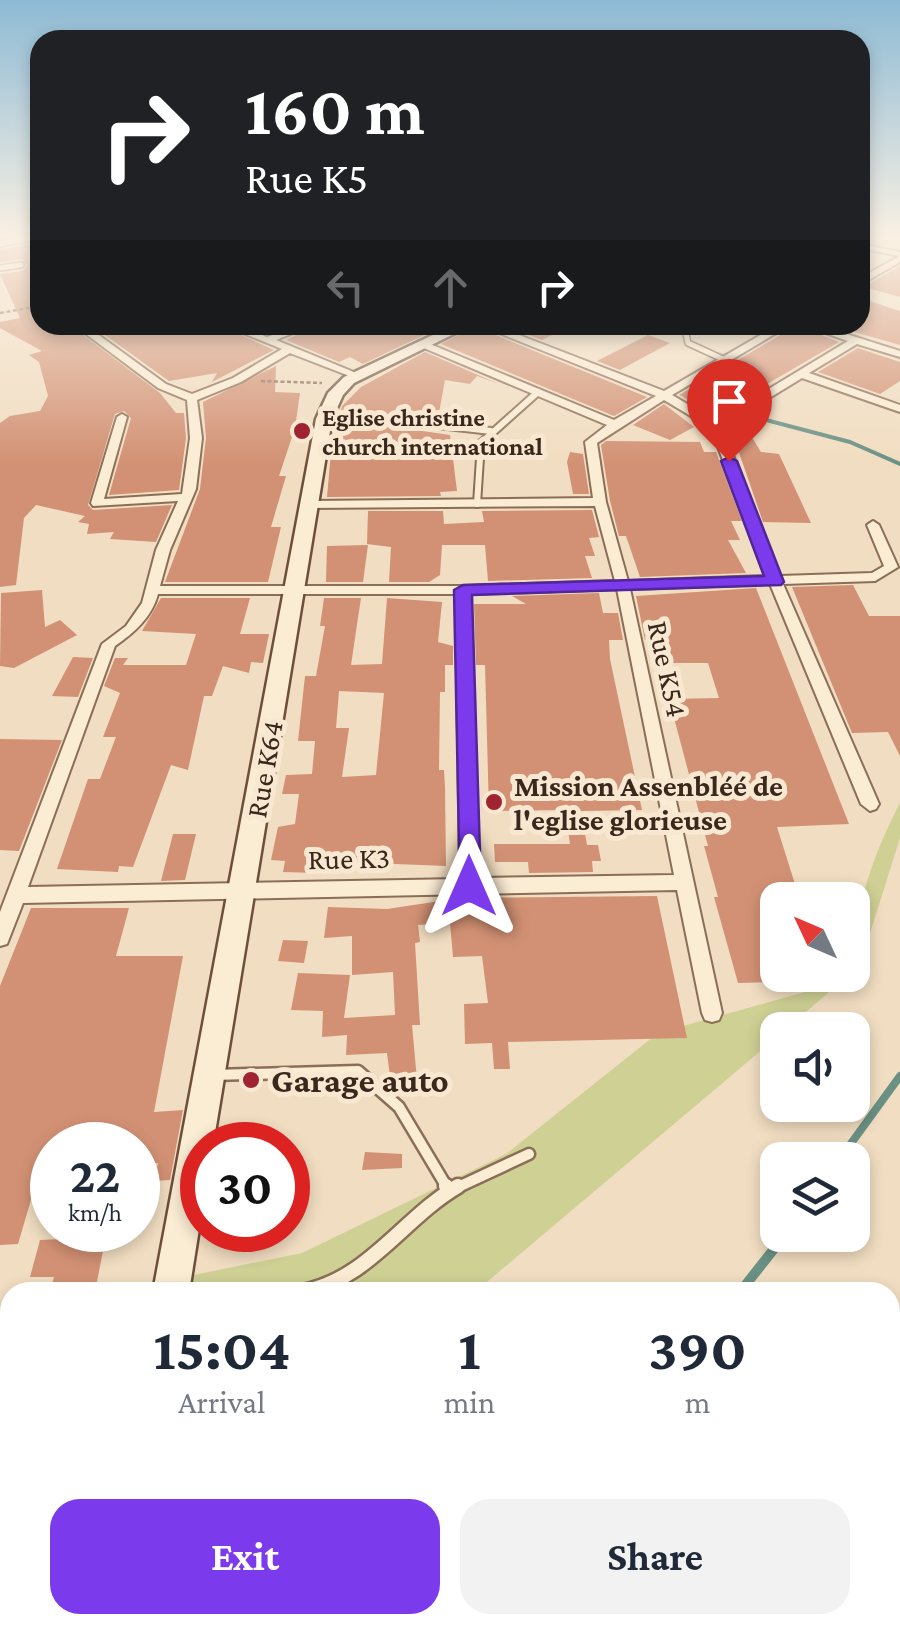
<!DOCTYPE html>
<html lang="en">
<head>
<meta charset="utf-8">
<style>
  :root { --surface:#fff; --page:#f2f2f3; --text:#1f2937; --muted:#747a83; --accent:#7c3aed }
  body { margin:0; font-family:"Crimson Pro",serif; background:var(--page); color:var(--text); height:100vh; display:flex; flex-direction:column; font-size:38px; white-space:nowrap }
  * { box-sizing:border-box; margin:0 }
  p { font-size:32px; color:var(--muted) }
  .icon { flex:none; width:55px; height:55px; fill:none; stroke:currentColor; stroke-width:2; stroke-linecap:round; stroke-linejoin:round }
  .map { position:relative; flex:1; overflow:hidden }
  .panel { position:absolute; left:0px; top:1282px; width:900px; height:352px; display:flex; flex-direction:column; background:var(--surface); border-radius:30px 30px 0 0; box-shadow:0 5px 15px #0003 }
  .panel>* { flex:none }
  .banner { position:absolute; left:30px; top:30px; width:840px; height:305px; border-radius:30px; box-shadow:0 5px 15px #0003; background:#202124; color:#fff; overflow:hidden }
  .needle { width:65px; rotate:314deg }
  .controls { position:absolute; left:760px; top:882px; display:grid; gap:20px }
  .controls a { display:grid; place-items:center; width:110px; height:110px; border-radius:20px; background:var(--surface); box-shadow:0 5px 15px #0003; font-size:50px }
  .speed { position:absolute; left:30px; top:1122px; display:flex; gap:20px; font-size:50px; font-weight:700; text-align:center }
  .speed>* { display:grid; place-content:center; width:130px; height:130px; border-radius:50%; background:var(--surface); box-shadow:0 5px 15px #0003; line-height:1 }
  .speed small { font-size:25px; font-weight:400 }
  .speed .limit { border:15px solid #d22; background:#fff; color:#111 }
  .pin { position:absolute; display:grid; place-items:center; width:85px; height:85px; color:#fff; margin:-102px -42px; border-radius:50% 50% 50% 0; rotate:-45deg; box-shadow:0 0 10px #0007 }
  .pin .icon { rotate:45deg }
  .me { position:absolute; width:110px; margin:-55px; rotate:0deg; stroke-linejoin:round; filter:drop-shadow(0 0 8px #0008) }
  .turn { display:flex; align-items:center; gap:35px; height:210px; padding:0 50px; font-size:45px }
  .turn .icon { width:130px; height:130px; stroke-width:2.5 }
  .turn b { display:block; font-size:70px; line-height:85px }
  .lanes { display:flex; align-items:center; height:95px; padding:0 50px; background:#0003; justify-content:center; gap:50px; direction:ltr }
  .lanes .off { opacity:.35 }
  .eta { display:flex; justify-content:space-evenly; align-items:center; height:170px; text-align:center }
  .eta b { font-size:60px; font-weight:700; line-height:70px }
  .action { display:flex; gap:20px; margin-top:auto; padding:20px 50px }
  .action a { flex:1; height:115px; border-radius:30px; background:var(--accent); color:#fff; font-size:40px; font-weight:700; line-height:115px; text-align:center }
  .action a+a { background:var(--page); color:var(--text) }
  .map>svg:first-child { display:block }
  .green { fill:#cfd094 }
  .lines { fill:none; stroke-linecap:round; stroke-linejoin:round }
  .stream-far2 { stroke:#6a9184; stroke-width:4 }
  .stream-far1 { stroke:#6a9184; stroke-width:8 }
  .stream { stroke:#6a9184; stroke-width:10 }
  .building { fill:#d29174; fill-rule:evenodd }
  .lane-far3-casing { stroke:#8b6e57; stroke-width:8 }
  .lane-far2-casing { stroke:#8b6e57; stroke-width:10 }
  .lane-far1-casing { stroke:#8b6e57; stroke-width:15 }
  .lane-casing { stroke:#8b6e57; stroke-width:19 }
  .street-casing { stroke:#8b6e57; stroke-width:4 }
  .secondary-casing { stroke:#6d4f3a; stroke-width:5 }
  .path { stroke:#8b6e57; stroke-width:2.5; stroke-dasharray:4 2.5; stroke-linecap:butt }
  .lane-far3 { stroke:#fbecd4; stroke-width:5 }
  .lane-far2 { stroke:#fbecd4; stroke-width:6 }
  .lane-far1 { stroke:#fbecd4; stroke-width:10 }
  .lane { stroke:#fbecd4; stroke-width:14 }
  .street { fill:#fbecd4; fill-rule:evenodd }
  .secondary { fill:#fbecd4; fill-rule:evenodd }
  .route { fill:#7c3aed; stroke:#51269a; stroke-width:2.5 }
  .poi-dot { fill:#9f2330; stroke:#f8e8d1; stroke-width:4 }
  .labels { text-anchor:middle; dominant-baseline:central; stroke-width:10; stroke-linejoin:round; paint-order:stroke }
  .far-poi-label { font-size:25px; font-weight:bold; fill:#3a281c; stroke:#f8e8d1; text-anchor:start }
  .street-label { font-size:30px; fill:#3a281c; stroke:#f8e8d1 }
  .poi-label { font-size:30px; font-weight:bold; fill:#3a281c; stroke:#f8e8d1; text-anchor:start }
  .near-poi-label { font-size:35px; font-weight:bold; fill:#3a281c; stroke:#f8e8d1; text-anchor:start }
</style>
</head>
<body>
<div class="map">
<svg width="900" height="1634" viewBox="0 0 900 1634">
  <rect width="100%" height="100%" fill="#f1ddc1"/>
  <path class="green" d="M900,803V838L860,965L853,972C852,915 873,854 900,803Z
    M830,975H849L785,1030H778L777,1037L475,1292H110L302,1253L506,1154L658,1033L823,987Z
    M10,1556V1625H173L167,1634H0V1573Z"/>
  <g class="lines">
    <path class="stream-far2" d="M762,419L850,442L900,464"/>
    <path class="stream-far1" d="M839,1160L900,1076"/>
    <path class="stream" d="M740,1292L785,1235
      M428,1634L435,1625"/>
  </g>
  <path class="building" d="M34,244L40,250V325H70L160,393L176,413H184L186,438L179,490L109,495L131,418L124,411L115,414L88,505L93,510L172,505L156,542L110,539L114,532L87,534L89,524L78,522L85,516L36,505L24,518L16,585L0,587V423L10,416L40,411L48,396L39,362L29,355L42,351L0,328V322L20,318L0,274L23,271L27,265L22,259L0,262V250Z
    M900,266V297L864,287Z
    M860,298L900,311V345L830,325H860Z
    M91,325H219L274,350L212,382L217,373L169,381Z
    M317,325H445L363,364L350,357L339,362L286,340Z
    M503,325H573L542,340Z
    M797,325L839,342L716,414L679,395Z
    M476,326L478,328L647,397L614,416L441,344Z
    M648,335L670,343L620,370L597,361Z
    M858,348L900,362V381L880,394L818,372Z
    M425,352L499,384L477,376L470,384L445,380L438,418L404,414L397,419L402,428L450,435L457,491L440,492L441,496L327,497L332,441L342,406L361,387Z
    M276,366L275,392L300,393L295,428L279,476H286L271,527H281L268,582H165L200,489L206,438L203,402Z
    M664,404L694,427L670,440L633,425Z
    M734,438L753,439L761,452L779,454L811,523L763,522Z
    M606,441L700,442L704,452H716L742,521H731L740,540H728L746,573L640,577L626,536H619L610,501L601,445Z
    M570,452L583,454L589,494H573L567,462Z
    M592,510L599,537L589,538L595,556H585L592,578L488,581L485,545H442L440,575L429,582H389L391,547L367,544L368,511H443L444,524L484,522L482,511Z
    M368,545L363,582H326L327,546Z
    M853,585L869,616H900V756L888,732L852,733L792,587Z
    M756,588L849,824L777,827L800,900H778V982L738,983L714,897H718L704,846H708L669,699L719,698L708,663H660L655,640H645L636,596Z
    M42,590L45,627L60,620L77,635L14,668L0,666L1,593Z
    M599,593L603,613H618L623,640H609L610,659L642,810L581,811L587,845H598L601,861H592L593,872L529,873L528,862H495L494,844H570L565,810L489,811L485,665H476L474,604H526L512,596Z
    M161,598H250L240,634H269L263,663L251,662L249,673L223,666L212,696H204L188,770L171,765L133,867L119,866L118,872L57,869L88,779H100L116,737H103L120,693L104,686L115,658H128L123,665H186L196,634L142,631Z
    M324,598H361L351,665L382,664L387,598L442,602L438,642L453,646V665H445V692H440L439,770H444L445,787L446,866L320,861L318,873L283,872L285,861L271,860L278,827L295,824L299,794H282L286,775L312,774L315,741H298L305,676H316L325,626H320ZM339,691L384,693L376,775L342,777L349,728H336Z
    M73,657L93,658L78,697L52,696Z
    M0,739L62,740L19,851L0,850Z
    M173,834H196L185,880L161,881Z
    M657,896L687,1038L508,1042L510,1069H494L492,1043L465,1044L464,1004L488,1003L482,956L453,957L450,923L418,925L420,942L415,943L420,1025H412L417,1080L391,1084L387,1053L346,1055L347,1035L322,1037L323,1011L291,1010L298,973L350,975L344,1018L395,1015L393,972L352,975V936L324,938L328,907L387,909L460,898Z
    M31,908H129L116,956H183L154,1112L183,1110L170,1180L154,1181L158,1163L138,1164V1145H52V1176H38L18,1244L0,1245V986Z
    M283,940L308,941L304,963L278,961Z
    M365,1152L402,1154V1168L362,1170Z
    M64,1230H107L95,1292H50L54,1277H30L40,1240L62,1239Z"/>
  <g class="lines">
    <defs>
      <path id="lane-far3" d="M0,244L40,236
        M0,268L21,265
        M684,325L688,343L725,360"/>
      <path id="lane-far2" d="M404,421L491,431
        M477,504L481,443L538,392"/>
      <path id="lane-far1" d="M214,1075L358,1071L399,1107L448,1189
        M454,1189L529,1154"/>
      <path id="lane" d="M446,1186L449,1191
        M302,1292C368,1280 403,1218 458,1186"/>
      <path id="street" d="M860,244L900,252V262L860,285V278L900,256L860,248Z
        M74,325H85L166,384L192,394L233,378L282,349L223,325H237L267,337L299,325H313L276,340L361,375L352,377L290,353L241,382L197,400L202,438L196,489L170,550L160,586H463L615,581L595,506L306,508L304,505L310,501L593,498L585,442L607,425L419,346V342H425L614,420L656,396L479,325H493L664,391L778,325H790L672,395L716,421L848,341L803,325H818L900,351V357L857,344L809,373L900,405V412L802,378L722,427L780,576L872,573L884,566L867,525L873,521L879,525L898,567L875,581L783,584L879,804L876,809L870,811L861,804L770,584L630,589L722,1013L719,1020L712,1022L705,1020L702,1013L677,890L23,903L7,944L0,946V912L102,644L126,626L142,603L156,550L178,501L93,506L91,503L117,417L122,414L127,417L104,499L182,494L190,438L187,400L158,388ZM664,400L711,428L766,576L628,581L606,502L597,443ZM617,589L674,875L478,878L470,594ZM158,594H456L460,879L28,887L115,646C134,633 152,617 158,594Z"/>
      <path id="secondary" d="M454,325H472L354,383L343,395L332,419L213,1145H202V1210L189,1292H153L316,419L328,393L344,377Z
        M23,1625H68L64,1634H19Z"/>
    </defs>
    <use href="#lane-far3" class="lane-far3-casing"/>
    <use href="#lane-far2" class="lane-far2-casing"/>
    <use href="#lane-far1" class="lane-far1-casing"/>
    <use href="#lane" class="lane-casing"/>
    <use href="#street" class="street-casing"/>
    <use href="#secondary" class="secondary-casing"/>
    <path class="path" d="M0,313L40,306
      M261,381L322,383"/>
    <use href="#lane-far3" class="lane-far3"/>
    <use href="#lane-far2" class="lane-far2"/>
    <use href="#lane-far1" class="lane-far1"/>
    <use href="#lane" class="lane"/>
    <use href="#street" class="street"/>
    <use href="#secondary" class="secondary"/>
  </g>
  <linearGradient id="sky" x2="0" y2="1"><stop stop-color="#8dbad4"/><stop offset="0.51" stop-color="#f9f0e3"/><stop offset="1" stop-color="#f9f0e3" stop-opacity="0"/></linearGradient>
  <rect width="900" height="464" fill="url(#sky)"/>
  <path class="route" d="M729,457L737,461L784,582L781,585L472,595L481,886L469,896L460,893L454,590L463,585L764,576L721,461Z"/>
  <g class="poi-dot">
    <circle cx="302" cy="431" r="10"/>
    <circle cx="494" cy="802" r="10"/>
    <circle cx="251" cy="1080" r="10"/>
  </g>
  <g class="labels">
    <g class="far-poi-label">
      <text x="322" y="417">Eglise christine<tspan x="322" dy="29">church international</tspan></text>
    </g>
    <g class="street-label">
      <text transform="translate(668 669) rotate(78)">Rue K54</text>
      <text transform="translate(264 769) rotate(-80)">Rue K64</text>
      <text transform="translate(349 858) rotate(-1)">Rue K3</text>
    </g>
    <g class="poi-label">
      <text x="514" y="785">Mission Assenbléé de<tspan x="514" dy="34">l'eglise glorieuse</tspan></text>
    </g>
    <g class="near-poi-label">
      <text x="271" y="1080">Garage auto</text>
    </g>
  </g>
</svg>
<div class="controls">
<a><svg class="needle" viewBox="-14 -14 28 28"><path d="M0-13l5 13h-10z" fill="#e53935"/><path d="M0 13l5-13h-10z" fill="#747a83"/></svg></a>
<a><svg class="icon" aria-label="sound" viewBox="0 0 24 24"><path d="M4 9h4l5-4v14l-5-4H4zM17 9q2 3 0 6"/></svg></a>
<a><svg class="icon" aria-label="layers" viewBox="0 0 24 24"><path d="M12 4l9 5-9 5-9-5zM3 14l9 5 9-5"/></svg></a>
</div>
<div class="speed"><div>22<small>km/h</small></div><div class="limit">30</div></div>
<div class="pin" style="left:729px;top:461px;background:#d93025"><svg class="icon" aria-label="arrive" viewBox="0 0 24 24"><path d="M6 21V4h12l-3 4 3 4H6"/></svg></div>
<svg class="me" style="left:469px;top:886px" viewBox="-20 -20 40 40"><path d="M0-17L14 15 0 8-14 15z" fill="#7c3aed" stroke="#fff" stroke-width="4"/></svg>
<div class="banner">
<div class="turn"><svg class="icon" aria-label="right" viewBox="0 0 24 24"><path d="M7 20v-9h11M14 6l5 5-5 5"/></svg><div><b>160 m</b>Rue K5</div></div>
<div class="lanes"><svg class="icon off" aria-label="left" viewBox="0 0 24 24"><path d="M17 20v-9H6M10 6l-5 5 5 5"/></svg><svg class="icon off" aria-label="ahead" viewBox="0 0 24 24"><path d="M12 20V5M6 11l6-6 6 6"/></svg><svg class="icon" aria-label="right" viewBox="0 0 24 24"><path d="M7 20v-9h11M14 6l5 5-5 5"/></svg></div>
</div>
<section class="panel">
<div class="eta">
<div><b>15:04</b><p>Arrival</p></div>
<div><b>1</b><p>min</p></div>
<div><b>390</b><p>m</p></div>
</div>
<div class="action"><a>Exit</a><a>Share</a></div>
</section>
</div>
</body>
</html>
